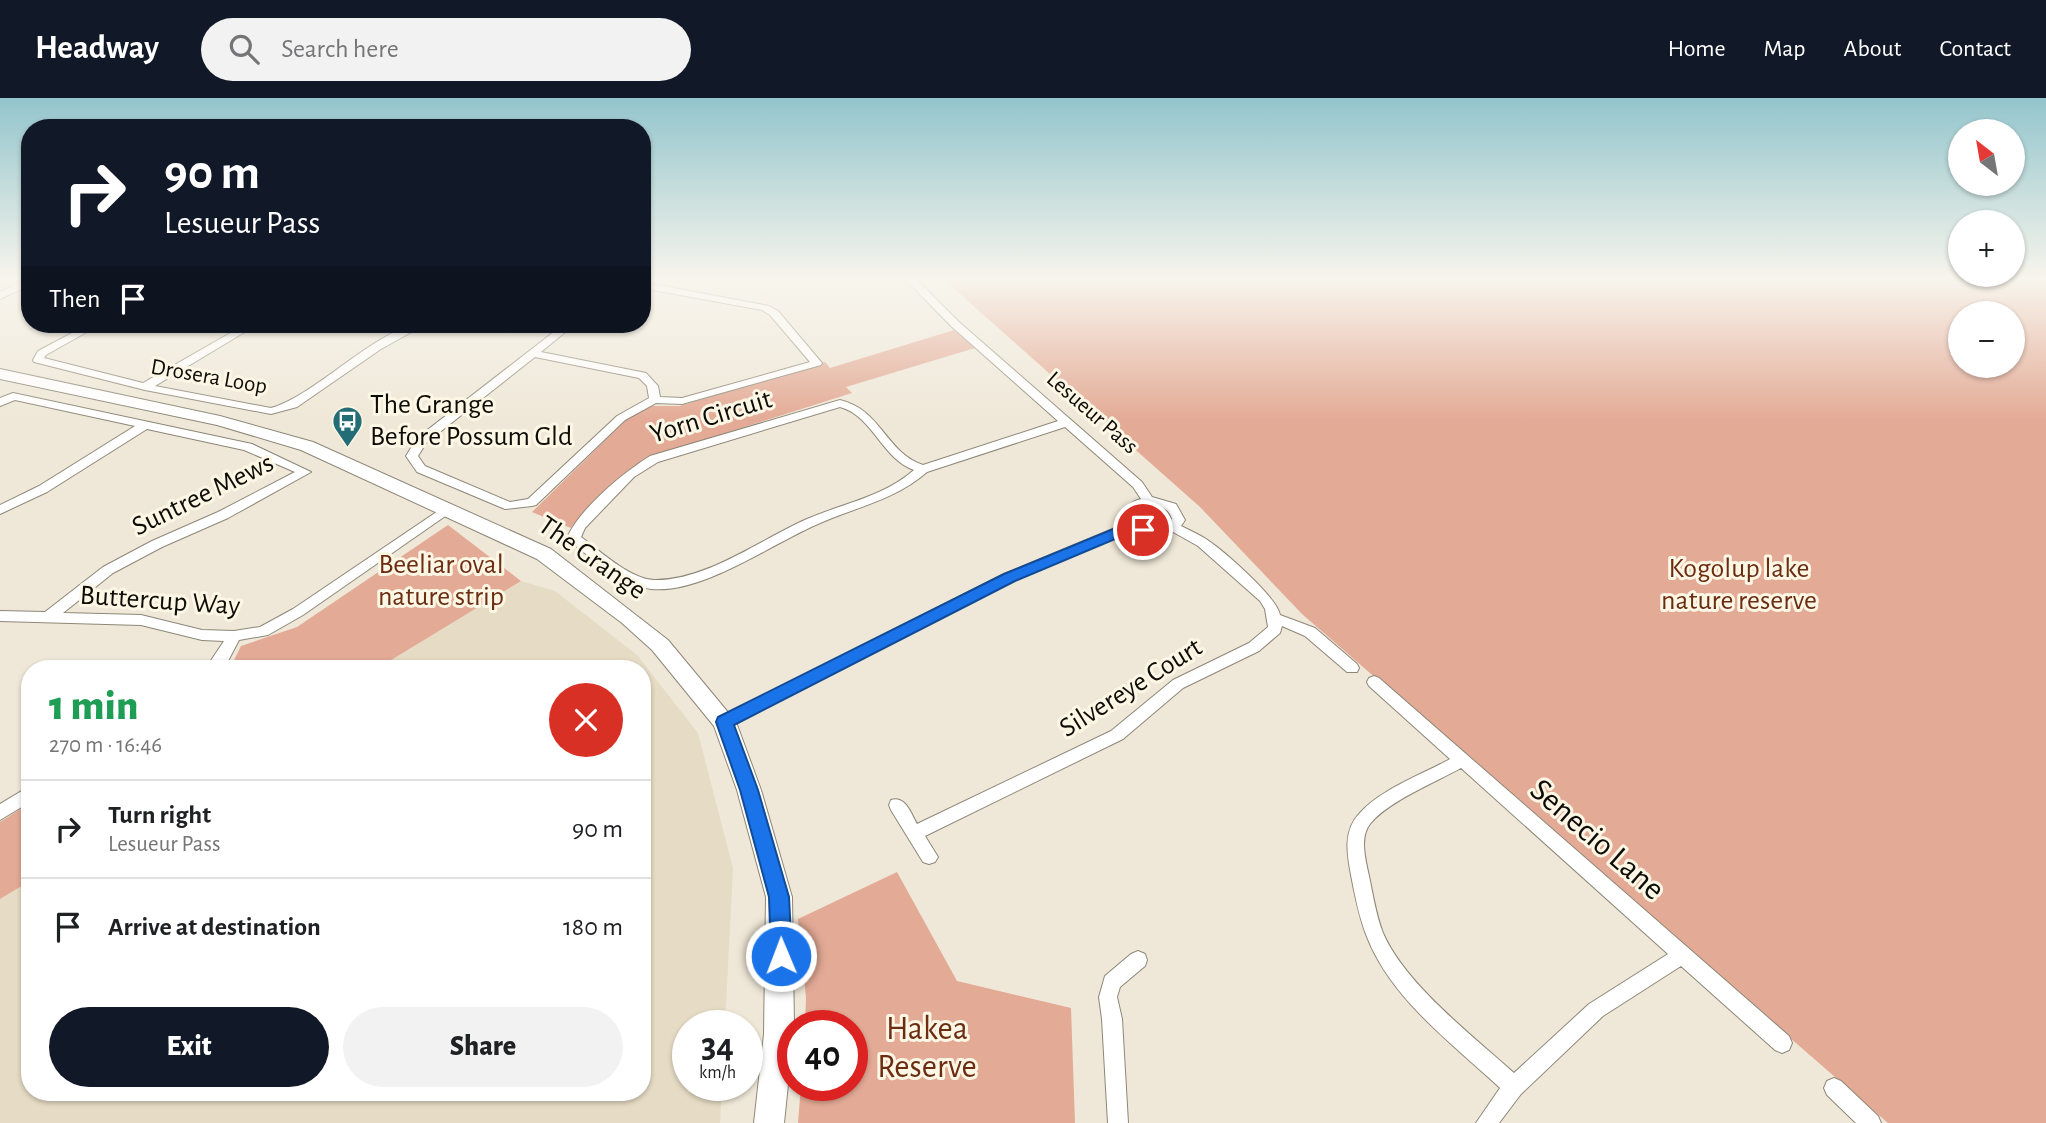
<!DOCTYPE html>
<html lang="en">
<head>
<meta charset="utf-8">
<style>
  :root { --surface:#fff; --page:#f2f2f2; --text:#202124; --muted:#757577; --line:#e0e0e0; --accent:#111827 }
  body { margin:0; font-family:"Alegreya Sans",sans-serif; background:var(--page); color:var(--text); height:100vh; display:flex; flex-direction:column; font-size:26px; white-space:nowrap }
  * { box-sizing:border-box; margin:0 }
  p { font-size:23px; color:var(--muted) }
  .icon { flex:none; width:38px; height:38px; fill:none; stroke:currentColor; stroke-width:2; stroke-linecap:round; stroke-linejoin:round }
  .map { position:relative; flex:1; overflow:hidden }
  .side { position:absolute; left:21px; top:562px; width:630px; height:441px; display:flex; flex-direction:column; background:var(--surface); border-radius:28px; box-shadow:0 2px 5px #0004 }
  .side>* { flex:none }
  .hud { position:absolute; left:21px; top:21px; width:630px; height:214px; border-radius:28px; box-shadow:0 2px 5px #0004; background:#111827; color:#fff; overflow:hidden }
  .needle { width:46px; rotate:329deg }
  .tools { position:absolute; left:1948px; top:21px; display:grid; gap:14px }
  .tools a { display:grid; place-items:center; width:77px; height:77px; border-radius:50%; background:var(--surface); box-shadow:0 2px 5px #0004; font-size:35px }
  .speed { position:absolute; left:672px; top:912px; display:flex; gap:14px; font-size:35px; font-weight:700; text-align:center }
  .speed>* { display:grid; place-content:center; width:91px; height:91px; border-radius:50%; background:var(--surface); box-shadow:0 2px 5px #0004; line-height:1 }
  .speed small { font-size:18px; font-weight:400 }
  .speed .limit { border:10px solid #d22; background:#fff; color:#111 }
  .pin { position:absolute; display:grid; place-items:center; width:60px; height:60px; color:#fff; margin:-30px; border:4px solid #fff; border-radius:50%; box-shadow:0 2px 7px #0007 }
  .me { position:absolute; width:77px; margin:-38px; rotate:359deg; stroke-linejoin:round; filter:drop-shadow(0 0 5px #0008) }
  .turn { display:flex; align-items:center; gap:24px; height:147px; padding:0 28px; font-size:32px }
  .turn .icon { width:91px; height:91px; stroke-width:2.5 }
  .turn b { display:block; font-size:49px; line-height:60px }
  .then { display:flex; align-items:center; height:66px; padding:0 28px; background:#0003; gap:14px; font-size:26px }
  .round { display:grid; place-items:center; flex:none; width:74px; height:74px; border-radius:37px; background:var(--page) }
  .summary { display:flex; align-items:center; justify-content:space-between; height:119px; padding:0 28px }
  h1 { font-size:42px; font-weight:800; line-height:52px; color:#1e9e55 }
  .primary-button { display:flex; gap:14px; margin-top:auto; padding:14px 28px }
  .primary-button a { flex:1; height:80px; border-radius:42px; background:var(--accent); color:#fff; font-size:28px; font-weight:800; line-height:80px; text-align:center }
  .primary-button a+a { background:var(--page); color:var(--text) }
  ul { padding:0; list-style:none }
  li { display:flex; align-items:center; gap:21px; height:98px; padding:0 28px; border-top:2px solid var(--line) }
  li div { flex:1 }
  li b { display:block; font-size:26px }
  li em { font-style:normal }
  header { display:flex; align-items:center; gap:42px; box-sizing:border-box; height:98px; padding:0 35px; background:var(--accent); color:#fff }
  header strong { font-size:33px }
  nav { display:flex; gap:38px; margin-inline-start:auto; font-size:24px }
  .search { width:490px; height:63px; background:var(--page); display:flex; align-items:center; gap:18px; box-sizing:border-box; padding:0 24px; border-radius:38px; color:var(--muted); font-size:26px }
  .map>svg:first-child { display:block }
  .built { fill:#e6dcc5 }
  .green { fill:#e3aa95; fill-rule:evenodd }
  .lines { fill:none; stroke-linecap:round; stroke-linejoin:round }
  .street-casing { stroke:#8d8778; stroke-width:2 }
  .secondary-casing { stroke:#8d8778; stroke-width:2 }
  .street { fill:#fff; fill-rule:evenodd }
  .secondary { fill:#fff; fill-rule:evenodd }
  .route { fill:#1a73e8; stroke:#114b97; stroke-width:2 }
  .labels { text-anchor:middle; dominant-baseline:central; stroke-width:6; stroke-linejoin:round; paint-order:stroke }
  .far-street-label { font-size:23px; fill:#0e0c07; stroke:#fcf6e5 }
  .poi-label { font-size:28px; fill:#0e0c07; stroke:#fcf6e5; text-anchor:start }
  .street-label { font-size:28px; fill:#0e0c07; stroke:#fcf6e5 }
  .park-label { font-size:28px; fill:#6b2c12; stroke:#fcf6e5 }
  .near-street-label { font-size:33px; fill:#0e0c07; stroke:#fcf6e5 }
  .near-park-label { font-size:33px; fill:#6b2c12; stroke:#fcf6e5 }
</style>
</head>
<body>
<header>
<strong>Headway</strong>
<div class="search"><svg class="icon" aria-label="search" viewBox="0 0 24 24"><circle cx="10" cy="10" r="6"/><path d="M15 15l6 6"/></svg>Search here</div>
<nav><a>Home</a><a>Map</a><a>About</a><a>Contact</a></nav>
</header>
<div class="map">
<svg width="2046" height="1025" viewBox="0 0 2046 1025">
  <rect width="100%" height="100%" fill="#efe8d8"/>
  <path class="built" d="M521,483L555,493L637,557L698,635L733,770L725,927L688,928V987H722L720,1025H0V801L30,783V994H642V570H378Z"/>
  <path class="green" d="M942,180H2046V1025H1888L1302,516L1200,409ZM1960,215H2012V268H1960Z
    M954,232L975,250L846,289L852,295L675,351L639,365L619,380L571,430L532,414L634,314L651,308H679L825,264L830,270Z
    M448,427L521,483L378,570H230L241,548L297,529Z
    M30,705V783L0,801V724Z
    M897,774L957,883L1071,910L1075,1025H798L801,987H852V928L805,927L806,900L798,821Z"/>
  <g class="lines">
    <defs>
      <path id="street" d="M30,180V187L0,201V194Z
        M904,180H915L959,224L1142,384L1152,399L1176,406L1185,422L1181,428C1189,432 1198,436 1206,441C1223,452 1277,499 1280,517L1315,530L1357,566L1359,570L1357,574H1347L1305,538L1282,528L1280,535L1259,553L1183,590L1123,641L925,738L938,759L935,764L929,766L923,764L891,712L889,707L891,702C905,697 911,715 917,726L1111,633L1173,582L1249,545L1268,529L1265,511L1260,503L1198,448L1173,434L1154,438L1135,432L1014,482L729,628H719L716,624L719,620L1004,476L1127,425L1124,420C1125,409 1130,404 1141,401L1133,389L1065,329L927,374C895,402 856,409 818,426C771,446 703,496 651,491C619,487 594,461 569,443L567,440C580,410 623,375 650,358L840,302C882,312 885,354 923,367L1058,323L951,228ZM840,309C873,318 882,361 914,372C883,399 844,405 807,421C761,441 706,483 654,482C630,481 600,453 581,439L585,430L634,379L658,364ZM1149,407C1160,408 1169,410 1172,421L1160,430L1150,429L1136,419L1137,413Z
        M642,184L769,208L778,213L822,265L821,267L682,306L656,305L625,322L536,407L532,408L505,411L417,374L406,358L417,340L564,226H575L541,254L646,275L658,288L660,299L682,300L810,264L770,217L762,212L642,190ZM535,259L639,280L647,288L649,300L617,318L528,401L510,404L425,368L418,358L426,345Z
        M89,226H101L46,257L44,260L143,285L246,226H258L155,288L271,310C318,297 382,224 426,226L381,251L297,309L271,316L145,292L34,264L33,262L38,253Z
        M13,295L252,346L311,374L228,420L162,449L113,475L63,515L141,517L202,532L234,533L260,529L293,511L444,409H452L454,412L303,517L268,537L239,542L228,563L221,570H206L224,543L202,542L141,527L0,523V513L45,514L103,469L152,443L218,414L295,374L244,352L147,331L47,394L0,416V407L39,388L135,328L15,302L0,308V300Z
        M1374,578L1379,580L1789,938L1792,945L1789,952L1782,955L1775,952L1681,868L1603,918L1521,996L1499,1025H1476L1500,990C1453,946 1391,901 1367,839C1359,819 1355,798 1351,777C1347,756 1343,733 1359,716C1379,692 1423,676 1450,661L1369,588L1367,584L1369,580ZM1461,670L1668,856L1589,906L1514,975C1473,938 1405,886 1383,835C1376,817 1373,797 1369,778C1366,763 1359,740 1370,726C1387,704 1436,684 1461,670Z
        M30,688V704L0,722V706Z
        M1138,853L1145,856L1147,862L1145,868L1120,889L1117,899L1122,921L1128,1025H1108L1102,921L1099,899L1105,878L1131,856Z
        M1834,980L1841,983L1878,1018L1881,1025H1856L1827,997L1824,990L1827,983Z"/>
      <path id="secondary" d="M0,271L220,318L313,344L551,451L668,542L736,624L761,692L792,799L794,928L784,1025H754L764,936L766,799L737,692L714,628L652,552L622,525L537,461L301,352L217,327L0,281Z"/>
    </defs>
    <use href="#street" class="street-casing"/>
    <use href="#secondary" class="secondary-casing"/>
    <use href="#street" class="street"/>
    <use href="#secondary" class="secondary"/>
  </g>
  <linearGradient id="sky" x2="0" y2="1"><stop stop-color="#93c5cc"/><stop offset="0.56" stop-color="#f8f5ed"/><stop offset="1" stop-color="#f8f5ed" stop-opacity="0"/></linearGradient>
  <rect width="2046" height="324" fill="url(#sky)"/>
  <path class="route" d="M1135,422L1151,432L1149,436L1143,437L1134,433L1015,483L734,627L758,692L789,799L792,858L789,864L781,867L774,864L771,858L769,799L740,692L716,624L718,619L1004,476Z"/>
  <defs>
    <symbol id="bus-pin" viewBox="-11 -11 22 30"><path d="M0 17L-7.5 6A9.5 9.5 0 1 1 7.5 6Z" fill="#236d76" stroke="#fcf6e5"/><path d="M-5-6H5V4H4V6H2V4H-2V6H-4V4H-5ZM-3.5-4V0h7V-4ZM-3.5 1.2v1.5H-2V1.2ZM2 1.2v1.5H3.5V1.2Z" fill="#fff"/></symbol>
  </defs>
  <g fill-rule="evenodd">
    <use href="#bus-pin" x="330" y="306" width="35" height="47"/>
  </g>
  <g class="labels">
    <g class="far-street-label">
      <text transform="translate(209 279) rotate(10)">Drosera Loop</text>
      <text transform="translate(1092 315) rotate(41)">Lesueur Pass</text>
    </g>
    <g class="poi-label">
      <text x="370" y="307">The Grange<tspan x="370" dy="32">Before Possum Gld</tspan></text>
    </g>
    <g class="street-label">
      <text transform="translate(711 319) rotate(-17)">Yorn Circuit</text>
      <text transform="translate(203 397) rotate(-26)">Suntree Mews</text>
      <text transform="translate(592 460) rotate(35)">The Grange</text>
      <text transform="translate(160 503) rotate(4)">Buttercup Way</text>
      <text transform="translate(1131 590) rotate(-32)">Silvereye Court</text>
    </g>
    <g class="park-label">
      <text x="441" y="467">Beeliar oval<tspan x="441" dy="32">nature strip</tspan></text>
      <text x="1739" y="471">Kogolup lake<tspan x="1739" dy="32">nature reserve</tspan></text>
    </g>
    <g class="near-street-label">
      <text transform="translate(1597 742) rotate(41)">Senecio Lane</text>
    </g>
    <g class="near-park-label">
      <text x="927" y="931">Hakea<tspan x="927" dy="38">Reserve</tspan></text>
    </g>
  </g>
</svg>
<div class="tools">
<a><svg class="needle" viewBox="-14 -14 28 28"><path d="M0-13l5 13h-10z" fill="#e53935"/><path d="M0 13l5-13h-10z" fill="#757577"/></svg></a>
<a>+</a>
<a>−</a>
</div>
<div class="speed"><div>34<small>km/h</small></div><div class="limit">40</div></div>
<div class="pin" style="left:1143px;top:432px;background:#d93025"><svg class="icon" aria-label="arrive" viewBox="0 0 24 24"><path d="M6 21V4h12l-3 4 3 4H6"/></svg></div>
<svg class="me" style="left:781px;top:858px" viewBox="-20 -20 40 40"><circle r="17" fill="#1a73e8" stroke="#fff" stroke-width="3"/><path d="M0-11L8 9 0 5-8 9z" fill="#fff"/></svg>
<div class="hud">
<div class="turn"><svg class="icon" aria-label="right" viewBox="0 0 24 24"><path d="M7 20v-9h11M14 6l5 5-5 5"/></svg><div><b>90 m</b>Lesueur Pass</div></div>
<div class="then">Then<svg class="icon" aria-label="arrive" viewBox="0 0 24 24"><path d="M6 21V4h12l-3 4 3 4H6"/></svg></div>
</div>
<section class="side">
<div class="summary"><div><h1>1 min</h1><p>270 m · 16:46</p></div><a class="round" style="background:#d93025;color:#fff"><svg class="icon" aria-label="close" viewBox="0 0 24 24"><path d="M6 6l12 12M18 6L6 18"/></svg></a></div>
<ul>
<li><svg class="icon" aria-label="right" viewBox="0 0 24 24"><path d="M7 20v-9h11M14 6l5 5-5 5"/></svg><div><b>Turn right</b><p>Lesueur Pass</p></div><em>90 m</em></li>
<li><svg class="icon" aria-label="arrive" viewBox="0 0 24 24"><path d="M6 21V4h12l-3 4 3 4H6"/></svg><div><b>Arrive at destination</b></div><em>180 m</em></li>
</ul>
<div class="primary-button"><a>Exit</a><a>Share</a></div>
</section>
</div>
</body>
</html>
